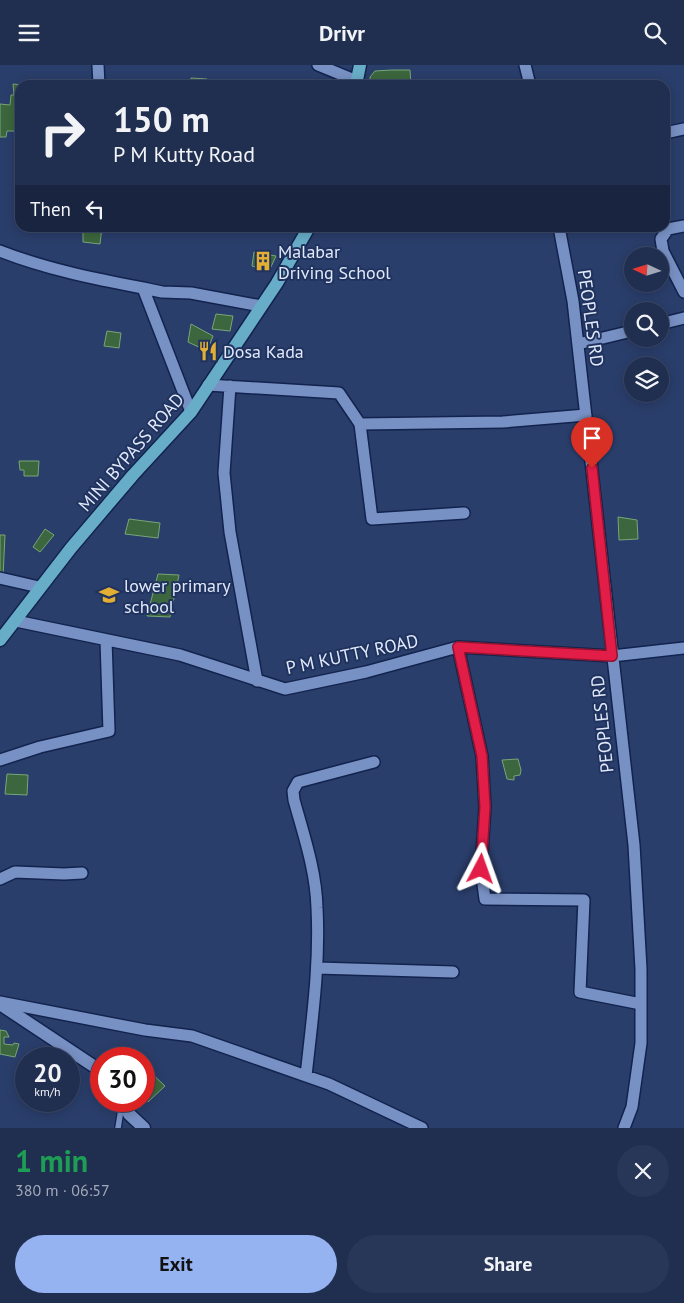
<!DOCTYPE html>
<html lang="en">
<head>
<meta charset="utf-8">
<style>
  :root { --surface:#202e50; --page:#283657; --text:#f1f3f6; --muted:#a2a8b7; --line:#3d4a67; --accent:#95b2f1 }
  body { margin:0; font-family:"PT Sans",sans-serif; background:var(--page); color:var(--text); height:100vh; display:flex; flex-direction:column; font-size:19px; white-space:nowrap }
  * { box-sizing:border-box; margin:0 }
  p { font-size:16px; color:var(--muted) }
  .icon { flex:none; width:28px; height:28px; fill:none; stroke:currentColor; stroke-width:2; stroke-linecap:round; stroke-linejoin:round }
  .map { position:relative; height:1063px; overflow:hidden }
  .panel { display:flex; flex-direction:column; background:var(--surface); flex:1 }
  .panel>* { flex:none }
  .guide { position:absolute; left:15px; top:15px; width:655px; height:152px; border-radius:15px; box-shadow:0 2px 12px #0003,0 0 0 1px var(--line); background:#202e50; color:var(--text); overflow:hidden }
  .needle { width:32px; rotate:274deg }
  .buttons { position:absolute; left:624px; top:182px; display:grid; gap:10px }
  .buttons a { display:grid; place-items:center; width:45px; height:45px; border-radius:50%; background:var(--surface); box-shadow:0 2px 12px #0003,0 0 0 1px var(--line); font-size:25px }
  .speed { position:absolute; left:15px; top:982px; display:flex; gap:10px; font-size:25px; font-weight:700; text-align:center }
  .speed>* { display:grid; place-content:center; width:65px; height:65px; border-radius:50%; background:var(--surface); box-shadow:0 2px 12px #0003,0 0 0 1px var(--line); line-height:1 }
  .speed small { font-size:12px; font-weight:400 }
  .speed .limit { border:8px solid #d22; background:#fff; color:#111 }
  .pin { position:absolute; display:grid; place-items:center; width:42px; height:42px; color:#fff; margin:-51px -21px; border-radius:50% 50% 50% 0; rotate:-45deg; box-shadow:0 0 5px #0007 }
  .pin .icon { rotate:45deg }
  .me { position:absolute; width:55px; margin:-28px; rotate:4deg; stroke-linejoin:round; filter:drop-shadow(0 0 4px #0008) }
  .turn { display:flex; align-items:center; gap:18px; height:105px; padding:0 15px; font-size:22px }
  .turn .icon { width:65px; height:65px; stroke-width:2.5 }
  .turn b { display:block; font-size:35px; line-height:42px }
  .then { display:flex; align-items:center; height:48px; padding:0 15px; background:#0003; gap:10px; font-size:19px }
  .round { display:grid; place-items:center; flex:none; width:52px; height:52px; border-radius:26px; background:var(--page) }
  .head { display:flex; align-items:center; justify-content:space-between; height:85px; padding:0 15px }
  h1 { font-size:30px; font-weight:800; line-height:38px; color:#1e9e55 }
  .cta { display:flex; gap:10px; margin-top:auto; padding:10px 15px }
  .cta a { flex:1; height:58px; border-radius:30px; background:var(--accent); color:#111; font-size:20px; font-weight:800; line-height:58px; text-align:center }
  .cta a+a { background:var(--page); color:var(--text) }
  header { display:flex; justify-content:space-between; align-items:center; height:65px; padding:0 15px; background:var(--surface); font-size:22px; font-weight:800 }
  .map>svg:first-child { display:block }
  .building { fill:#3c663d; stroke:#78a578 }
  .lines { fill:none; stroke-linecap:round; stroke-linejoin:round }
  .service-casing { stroke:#12234e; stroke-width:8 }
  .minor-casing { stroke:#12234e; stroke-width:14 }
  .tertiary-casing { stroke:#12234e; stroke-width:15 }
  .primary-casing { stroke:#12234e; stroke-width:15 }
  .service { stroke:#7891c4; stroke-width:5.5 }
  .minor { stroke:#7891c4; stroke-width:11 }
  .tertiary { stroke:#7891c4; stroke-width:12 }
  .primary { stroke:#68adc8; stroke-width:12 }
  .route-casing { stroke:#92132f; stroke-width:12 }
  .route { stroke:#e11d48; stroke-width:9 }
  .labels { text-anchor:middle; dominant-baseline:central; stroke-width:4; stroke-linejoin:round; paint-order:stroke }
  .poi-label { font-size:18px; fill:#e1e9fa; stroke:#20335f; text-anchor:start }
  .street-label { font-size:18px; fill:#e1e9fa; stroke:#20335f }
</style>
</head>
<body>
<header><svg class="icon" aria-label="menu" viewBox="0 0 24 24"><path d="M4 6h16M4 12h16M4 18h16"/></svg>Drivr<svg class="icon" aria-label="search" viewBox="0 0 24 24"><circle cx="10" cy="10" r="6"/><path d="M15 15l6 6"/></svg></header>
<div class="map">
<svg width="684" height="1063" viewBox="0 0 684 1063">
  <rect width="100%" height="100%" fill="#2a3e6b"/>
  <path class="building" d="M392,5H410L411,20H370V12L375,6Z
    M191,13L207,14L206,20H189Z
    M13,19L24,20H20V57H15V66H7L6,72H0V39L10,40L11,30H14Z
    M83,162H102L100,179L83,177Z
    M254,187L276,191L269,206L252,201Z
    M216,249L233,251L230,266L212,264Z
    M191,259L213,271L207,286L188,277Z
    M107,266L121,268L119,283L104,281Z
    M19,396H39L38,411H24V405H20Z
    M618,452L637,455L638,474L619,475Z
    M129,454L160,458L158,473L125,469Z
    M45,464L54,470L40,487L33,482Z
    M0,470H5L3,512H0Z
    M158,509L179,510L170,552L147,551Z
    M518,694L521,705L520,710L514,711V715L507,714L502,695Z
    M7,709L28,710L27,730L5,729Z
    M0,965L6,966L9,972H4V979L13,980L14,978L19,979L15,992L0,989Z
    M146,1003L165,1021L148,1037L144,1032V1005Z"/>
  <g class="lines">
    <defs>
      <path id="service" d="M118,1063L122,1038"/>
      <path id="minor" d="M98,0L99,20
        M318,0L357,16
        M525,0L530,20
        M665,68L684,64
        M684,161L668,164L661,174L663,186L684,227
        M559,162L573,236L634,780L641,904V978L632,1042L624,1063
        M0,186C46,204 95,214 143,223L191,347
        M143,223L162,227L191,228L261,241
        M660,259L684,253
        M578,279L632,266
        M208,320L339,328L360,359L372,454L464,448
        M230,321L224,408L230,467L257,616
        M360,359L503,357L586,350
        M0,513L39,522
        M16,556L180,590L285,624L366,607L458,582L612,591L684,583
        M458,582L482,691L485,742L481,804L485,834L584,835L580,927L641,939
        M0,695L40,682L109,666L106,575
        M0,814L15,807L64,809L82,808
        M317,903L453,907
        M0,937L145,965L192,971L329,1019L422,1063
        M306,1011C312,955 320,900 317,843C316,806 304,771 294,735L293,726L298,717L374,697"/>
      <path id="tertiary" d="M0,939L101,1006
        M125,1036L129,1049L144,1063"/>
      <path id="primary" d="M356,20L360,0
        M0,575L71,483L133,410L191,347L277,218L309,162"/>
    </defs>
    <use href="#service" class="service-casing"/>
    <use href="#minor" class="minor-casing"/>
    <use href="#tertiary" class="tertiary-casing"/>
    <use href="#primary" class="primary-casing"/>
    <use href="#service" class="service"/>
    <use href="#minor" class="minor"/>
    <use href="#tertiary" class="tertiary"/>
    <use href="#primary" class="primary"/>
  </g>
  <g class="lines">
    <defs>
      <path id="route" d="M481,804L485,742L482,691L458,582L612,591L592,403"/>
    </defs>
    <use href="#route" class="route-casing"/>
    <use href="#route" class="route"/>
  </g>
  <defs>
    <symbol id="building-bare" viewBox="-9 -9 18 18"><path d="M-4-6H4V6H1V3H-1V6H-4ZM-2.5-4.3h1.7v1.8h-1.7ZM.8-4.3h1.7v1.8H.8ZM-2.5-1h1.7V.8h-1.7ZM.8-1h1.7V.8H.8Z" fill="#e2af34" stroke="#20335f" stroke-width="2.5" paint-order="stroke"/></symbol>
    <symbol id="restaurant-bare" viewBox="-9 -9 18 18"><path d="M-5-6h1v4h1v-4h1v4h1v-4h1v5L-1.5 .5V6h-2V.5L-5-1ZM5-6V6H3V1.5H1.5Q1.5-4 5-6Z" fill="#e2af34" stroke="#20335f" stroke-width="2.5" paint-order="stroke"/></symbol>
    <symbol id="school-bare" viewBox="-9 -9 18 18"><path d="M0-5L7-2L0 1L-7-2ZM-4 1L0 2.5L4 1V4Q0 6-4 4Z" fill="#e2af34" stroke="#20335f" stroke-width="2.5" paint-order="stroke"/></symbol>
  </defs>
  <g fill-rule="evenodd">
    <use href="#building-bare" x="249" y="182" width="28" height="28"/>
    <use href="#restaurant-bare" x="194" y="272" width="28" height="28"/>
    <use href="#school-bare" x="95" y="516" width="28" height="28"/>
  </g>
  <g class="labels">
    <g class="poi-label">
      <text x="278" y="186">Malabar<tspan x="278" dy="21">Driving School</tspan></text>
      <text x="223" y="286">Dosa Kada</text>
      <text x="124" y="520">lower primary<tspan x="124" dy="21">school</tspan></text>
    </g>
    <g class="street-label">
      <text transform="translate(591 253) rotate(82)">PEOPLES RD</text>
      <text transform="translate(131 387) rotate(-49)">MINI BYPASS ROAD</text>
      <text transform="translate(352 589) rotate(-12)">P M KUTTY ROAD</text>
      <text transform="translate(602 659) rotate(-96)">PEOPLES RD</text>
    </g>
  </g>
</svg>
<div class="buttons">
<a><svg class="needle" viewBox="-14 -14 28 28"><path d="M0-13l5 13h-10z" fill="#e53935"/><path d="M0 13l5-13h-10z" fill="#a2a8b7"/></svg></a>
<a><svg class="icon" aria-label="search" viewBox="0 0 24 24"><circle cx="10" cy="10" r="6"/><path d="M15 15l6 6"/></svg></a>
<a><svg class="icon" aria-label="layers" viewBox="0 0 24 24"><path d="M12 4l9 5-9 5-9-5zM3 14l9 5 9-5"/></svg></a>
</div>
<div class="speed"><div>20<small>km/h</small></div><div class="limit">30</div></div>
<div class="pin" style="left:592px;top:403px;background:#d93025"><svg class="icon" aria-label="arrive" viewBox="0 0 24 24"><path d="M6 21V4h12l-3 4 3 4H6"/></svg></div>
<svg class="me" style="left:481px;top:804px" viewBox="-20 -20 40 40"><path d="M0-17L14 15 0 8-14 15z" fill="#e11d48" stroke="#fff" stroke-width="4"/></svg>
<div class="guide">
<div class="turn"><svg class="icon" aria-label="right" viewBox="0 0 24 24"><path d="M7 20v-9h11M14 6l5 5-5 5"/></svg><div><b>150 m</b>P M Kutty Road</div></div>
<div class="then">Then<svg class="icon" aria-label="left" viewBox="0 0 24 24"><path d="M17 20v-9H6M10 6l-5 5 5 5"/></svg></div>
</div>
</div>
<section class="panel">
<div class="head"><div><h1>1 min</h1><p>380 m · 06:57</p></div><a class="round"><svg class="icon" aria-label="close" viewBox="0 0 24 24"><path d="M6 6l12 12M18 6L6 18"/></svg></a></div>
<div class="cta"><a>Exit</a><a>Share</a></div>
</section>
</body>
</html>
